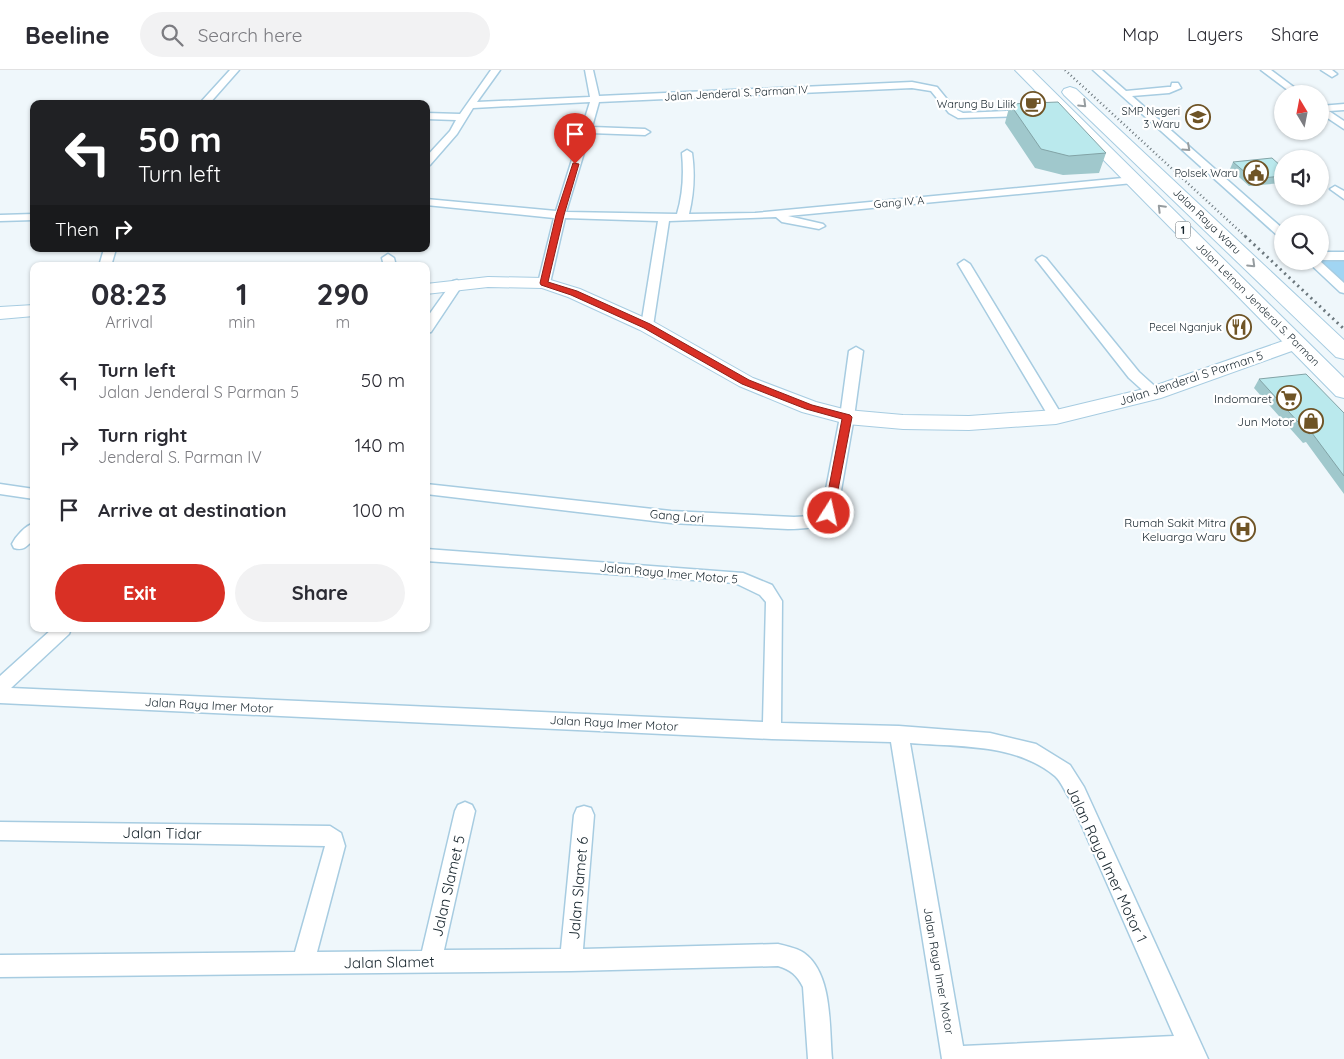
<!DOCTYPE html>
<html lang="en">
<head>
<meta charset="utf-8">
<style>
  :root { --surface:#fff; --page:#f2f2f3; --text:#2b2b33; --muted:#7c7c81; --line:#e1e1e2; --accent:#d93025 }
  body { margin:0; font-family:Quicksand,sans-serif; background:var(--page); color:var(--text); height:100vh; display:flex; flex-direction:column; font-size:19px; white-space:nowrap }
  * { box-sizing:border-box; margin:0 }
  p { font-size:16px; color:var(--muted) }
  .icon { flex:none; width:28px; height:28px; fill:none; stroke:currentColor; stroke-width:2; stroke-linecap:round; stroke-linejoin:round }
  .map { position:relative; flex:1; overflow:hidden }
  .drawer { position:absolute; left:30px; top:192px; width:400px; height:370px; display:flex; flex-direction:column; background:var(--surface); border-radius:10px; box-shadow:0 1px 4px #0004 }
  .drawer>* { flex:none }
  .hud { position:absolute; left:30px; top:30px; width:400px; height:152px; border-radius:10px; box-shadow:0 1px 4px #0004; background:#202124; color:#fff; overflow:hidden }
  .needle { width:32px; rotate:350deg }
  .controls { position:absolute; left:1274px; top:15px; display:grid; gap:10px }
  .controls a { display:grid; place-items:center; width:55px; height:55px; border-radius:50%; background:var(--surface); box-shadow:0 1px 4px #0004; font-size:25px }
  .pin { position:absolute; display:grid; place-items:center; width:42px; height:42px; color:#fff; margin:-51px -21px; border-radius:50% 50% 50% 0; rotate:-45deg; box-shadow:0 0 5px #0007 }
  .pin .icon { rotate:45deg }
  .me { position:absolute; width:55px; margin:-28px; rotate:10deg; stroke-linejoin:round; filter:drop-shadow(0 0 4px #0008) }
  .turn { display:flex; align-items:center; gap:18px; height:105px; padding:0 25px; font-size:22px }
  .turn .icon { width:65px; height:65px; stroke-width:2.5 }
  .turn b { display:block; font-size:35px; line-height:42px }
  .then { display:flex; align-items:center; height:48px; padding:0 25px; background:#0003; gap:10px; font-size:19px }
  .eta { display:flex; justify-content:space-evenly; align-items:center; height:85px; text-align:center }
  .eta b { font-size:30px; font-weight:800; line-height:35px }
  .button { display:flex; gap:10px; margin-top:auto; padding:10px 25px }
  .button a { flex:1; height:58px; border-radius:30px; background:var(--accent); color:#fff; font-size:20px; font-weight:800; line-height:58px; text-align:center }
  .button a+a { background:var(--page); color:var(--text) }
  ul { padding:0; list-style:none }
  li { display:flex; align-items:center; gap:15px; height:65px; padding:0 25px }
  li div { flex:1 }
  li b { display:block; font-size:19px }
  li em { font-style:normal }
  header { display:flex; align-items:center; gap:30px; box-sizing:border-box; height:70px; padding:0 25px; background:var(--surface); border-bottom:1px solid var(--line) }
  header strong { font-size:24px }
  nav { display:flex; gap:28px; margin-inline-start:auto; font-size:18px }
  .search { width:350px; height:45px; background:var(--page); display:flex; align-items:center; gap:12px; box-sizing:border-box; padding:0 18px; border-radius:28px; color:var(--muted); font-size:19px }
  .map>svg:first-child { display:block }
  .green { fill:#a1d5f3 }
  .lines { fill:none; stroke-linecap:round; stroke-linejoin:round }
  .street-casing { stroke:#a7cce1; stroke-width:3 }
  .secondary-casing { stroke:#a7cce1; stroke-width:2 }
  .highway-casing { stroke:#a7cce1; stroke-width:2 }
  .street { fill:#fff; fill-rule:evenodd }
  .secondary { fill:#fff; fill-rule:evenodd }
  .highway { fill:#fff; fill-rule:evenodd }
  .rail-far1 { stroke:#6b777d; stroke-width:2.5; stroke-dasharray:1 3; stroke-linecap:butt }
  .rail { stroke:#6b777d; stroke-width:3; stroke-dasharray:2 4; stroke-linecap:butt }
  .wall { fill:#a0c8cc }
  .building { fill:#bae9ed; stroke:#82a3a6 }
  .oneway { stroke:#979da0 }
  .route { fill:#d93025; stroke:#8d1f18 }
  .labels { text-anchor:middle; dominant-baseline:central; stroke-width:4.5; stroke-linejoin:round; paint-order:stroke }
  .far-street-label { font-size:11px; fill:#17252d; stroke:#fff }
  .far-poi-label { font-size:11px; fill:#17252d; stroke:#fff; text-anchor:end }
  .shield { fill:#fff; stroke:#5d666c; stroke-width:1 }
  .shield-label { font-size:11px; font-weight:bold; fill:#17252d }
  .street-label { font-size:12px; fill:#17252d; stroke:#fff }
  .poi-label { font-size:12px; fill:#17252d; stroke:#fff; text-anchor:end }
  .near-street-label { font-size:15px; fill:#17252d; stroke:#fff }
</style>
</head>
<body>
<header>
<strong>Beeline</strong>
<div class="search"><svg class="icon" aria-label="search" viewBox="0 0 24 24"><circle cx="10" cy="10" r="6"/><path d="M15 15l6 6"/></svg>Search here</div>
<nav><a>Map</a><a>Layers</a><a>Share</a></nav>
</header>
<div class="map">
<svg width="1344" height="989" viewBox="0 0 1344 989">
  <rect width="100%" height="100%" fill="#eff7fb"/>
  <path class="green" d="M1344,186V218L1320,191V187Z"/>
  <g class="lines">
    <defs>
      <path id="street" d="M230,0H239L209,34H199Z
        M491,0H500L477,32L590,27L585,0H593L599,26L912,12L937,17L955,39L963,43L1028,40L1033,43L1028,46L958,48L949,43L931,21L912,18L599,32L592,57L645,59L650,62L645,65L590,63L566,142L677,144C683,124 684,104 682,83L687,80L692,83C695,104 694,123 689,144L755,143L1133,107L1138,110L1133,113L788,146L823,154L825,156L819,159L782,152L776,147L669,151L653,256L647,260L641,256L658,151L565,148L550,213L544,217L538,213L554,148L426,135V129L556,141L590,32L473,38L457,64L430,95L426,96V87L450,61L456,50L426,49V43L460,44Z
        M1093,0H1102L1126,21L1168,17H1171L1172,13H1178L1181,18L1169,23L1132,26L1282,158V167L1278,166Z
        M1261,0H1271L1303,24H1293Z
        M1321,0H1332L1337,4L1332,7Z
        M1344,34V40L1329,41L1344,51V59L1320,43V36Z
        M1335,116L1344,121V129L1330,119Z
        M34,144V150L0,151V145Z
        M104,179H116L111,196H99Z
        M1320,182H1344V190H1320Z
        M388,184L394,188L396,196H384L382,188Z
        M1042,186L1046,188L1139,302L1159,320L1161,323L1159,326H1149L1129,308L1038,192L1036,190L1038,188Z
        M964,190L970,194L1063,347L1061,350H1051L1049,347L958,194Z
        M1307,191H1320L1344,213V223L1340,222Z
        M457,210L463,214L431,262L426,263V249L453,211Z
        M856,277L863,281L854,347L837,443C828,458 803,459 788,459L671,453L426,424V414L671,441L794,447L812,446L822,440L840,347L849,281Z
        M0,414L34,419V429L0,424Z
        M34,453V469C27,476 24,481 14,478L12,474C16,466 25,456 34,453Z
        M426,479L743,503L772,515L782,531L781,653L899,656L990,663L1036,674L1070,695L1084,717L1208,989H942L891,672L772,669L0,633V606L52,559H71L69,564L11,618L763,652L766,532L760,525L735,513L426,491ZM910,673C959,677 1015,673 1055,706C1061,711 1065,722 1070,729L1174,966L963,976Z
        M465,732L472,735L475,741L444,880L561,879L574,745L577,738L584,736L591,738L594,745L583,879L778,874C786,876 797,878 804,883C833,904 829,957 832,989H808L803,917C797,905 791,900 778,896L571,901L0,907V885L295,882L325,776L0,770V752L330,756L341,763L345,776L317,882L422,881L455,741L458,735Z"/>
      <path id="secondary" d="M488,207L544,208L580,219L654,252L753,308L816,332L847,340L903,345L969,346L1056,340L1148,318L1289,269L1296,267L1303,269L1305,273L1303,277L1161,328L1056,354L969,360L903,359L847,354L802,342L739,316L640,260L568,227L542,218L488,217L426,224V214Z
        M34,235V246L0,249V237Z"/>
      <path id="highway" d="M1015,0H1032L1344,308V328L1336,326Z
        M1070,17L1076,19L1344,270V289L1336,287L1064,25L1062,22L1064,19Z"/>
    </defs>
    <use href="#street" class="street-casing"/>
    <use href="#secondary" class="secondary-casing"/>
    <use href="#highway" class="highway-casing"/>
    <use href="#street" class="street"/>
    <use href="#secondary" class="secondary"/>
    <use href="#highway" class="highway"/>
    <path class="rail-far1" d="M1065,0L1246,167"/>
    <path class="rail" d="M1245,166L1344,259"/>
  </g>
  <path class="wall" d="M1010,34L1106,83L1099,103L1063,105L1035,98L1005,53Z
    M1233,92L1282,97V113L1249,116L1230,99Z
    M1259,309L1344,343V424L1306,372L1303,373L1254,318Z"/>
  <path class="building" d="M1058,32L1106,83L1069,86L1041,79L1010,34Z
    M1272,88L1282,97V106L1253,109L1233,92Z
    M1306,304L1344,343V406L1312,363L1309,364L1259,309Z"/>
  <defs><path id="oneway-chevron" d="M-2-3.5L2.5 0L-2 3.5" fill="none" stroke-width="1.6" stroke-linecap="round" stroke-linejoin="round" transform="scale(1.25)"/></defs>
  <g class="oneway">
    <use href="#oneway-chevron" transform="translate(1083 34) rotate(44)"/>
    <use href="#oneway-chevron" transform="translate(1187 78) rotate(42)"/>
    <use href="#oneway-chevron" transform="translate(1161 138) rotate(-135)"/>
    <use href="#oneway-chevron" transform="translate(1252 194) rotate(44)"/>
  </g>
  <path class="route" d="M573,93L579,94L564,145L548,212L577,221L650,254L749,310L812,335L850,345L852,347L833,446L829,447L824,443L842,349L806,339L742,314L644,258L571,225L541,215L540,213L556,145Z"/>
  <defs>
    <symbol id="cafe-ring" viewBox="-11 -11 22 22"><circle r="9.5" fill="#fff" stroke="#6f5426" stroke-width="1.5"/><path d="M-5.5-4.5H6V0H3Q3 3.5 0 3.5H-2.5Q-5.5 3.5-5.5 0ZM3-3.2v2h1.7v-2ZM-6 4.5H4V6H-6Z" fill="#6f5426"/></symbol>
    <symbol id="school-ring" viewBox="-11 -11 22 22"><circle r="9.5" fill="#fff" stroke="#6f5426" stroke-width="1.5"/><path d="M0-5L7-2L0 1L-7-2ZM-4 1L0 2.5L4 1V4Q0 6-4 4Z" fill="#6f5426"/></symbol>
    <symbol id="civic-ring" viewBox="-11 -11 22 22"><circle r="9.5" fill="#fff" stroke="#6f5426" stroke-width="1.5"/><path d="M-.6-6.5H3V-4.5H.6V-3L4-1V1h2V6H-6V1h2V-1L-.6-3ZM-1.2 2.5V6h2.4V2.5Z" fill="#6f5426"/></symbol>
    <symbol id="restaurant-ring" viewBox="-11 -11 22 22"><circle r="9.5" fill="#fff" stroke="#6f5426" stroke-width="1.5"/><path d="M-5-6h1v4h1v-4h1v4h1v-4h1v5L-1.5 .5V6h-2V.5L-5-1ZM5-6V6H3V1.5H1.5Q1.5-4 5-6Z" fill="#6f5426"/></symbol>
    <symbol id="supermarket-ring" viewBox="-11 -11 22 22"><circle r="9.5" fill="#fff" stroke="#6f5426" stroke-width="1.5"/><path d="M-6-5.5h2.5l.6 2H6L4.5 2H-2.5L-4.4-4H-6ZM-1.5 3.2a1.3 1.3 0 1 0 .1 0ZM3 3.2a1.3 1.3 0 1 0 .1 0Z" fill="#6f5426"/></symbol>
    <symbol id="shop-ring" viewBox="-11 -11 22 22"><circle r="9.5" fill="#fff" stroke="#6f5426" stroke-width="1.5"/><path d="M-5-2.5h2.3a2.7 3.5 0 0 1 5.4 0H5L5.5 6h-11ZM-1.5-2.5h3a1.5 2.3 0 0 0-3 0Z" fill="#6f5426"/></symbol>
    <symbol id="hospital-ring" viewBox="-11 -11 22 22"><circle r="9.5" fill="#fff" stroke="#6f5426" stroke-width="1.5"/><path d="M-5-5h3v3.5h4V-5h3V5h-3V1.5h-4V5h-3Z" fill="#6f5426"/></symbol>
  </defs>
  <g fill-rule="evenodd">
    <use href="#cafe-ring" x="1019" y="20" width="28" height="28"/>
    <use href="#school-ring" x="1184" y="33" width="28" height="28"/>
    <use href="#civic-ring" x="1242" y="89" width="28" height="28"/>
    <use href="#restaurant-ring" x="1225" y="243" width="28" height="28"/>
    <use href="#supermarket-ring" x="1275" y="314" width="28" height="28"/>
    <use href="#shop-ring" x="1297" y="337" width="28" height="28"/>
    <use href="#hospital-ring" x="1229" y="445" width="28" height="28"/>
  </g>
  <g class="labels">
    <g class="far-street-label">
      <text transform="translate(736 23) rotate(-3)">Jalan Jenderal S. Parman IV</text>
      <text transform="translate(899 132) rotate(-5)">Gang IV A</text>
      <text transform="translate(1207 151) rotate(44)">Jalan Raya Waru</text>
      <text transform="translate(1258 234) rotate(45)">Jalan Letnan Jenderal S. Parman</text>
    </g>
    <g class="far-poi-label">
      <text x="1016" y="34">Warung Bu Lilik</text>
      <text x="1180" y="41">SMP Negeri<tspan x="1180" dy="13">3 Waru</tspan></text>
      <text x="1238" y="103">Polsek Waru</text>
      <text x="1222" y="257">Pecel Nganjuk</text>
    </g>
    <rect class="shield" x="1175.5" y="151.5" width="15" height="17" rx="4"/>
    <g class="shield-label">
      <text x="1183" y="160">1</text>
    </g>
    <g class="street-label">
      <text transform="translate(1191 308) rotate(-18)">Jalan Jenderal S Parman 5</text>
      <text transform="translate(677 446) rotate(5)">Gang Lori</text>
      <text transform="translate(669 503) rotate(5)">Jalan Raya Imer Motor 5</text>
      <text transform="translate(209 635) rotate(3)">Jalan Raya Imer Motor</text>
      <text transform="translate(614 653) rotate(3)">Jalan Raya Imer Motor</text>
      <text transform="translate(939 901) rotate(80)">Jalan Raya Imer Motor</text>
    </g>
    <g class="poi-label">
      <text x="1272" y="328">Indomaret</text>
      <text x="1294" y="351">Jun Motor</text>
      <text x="1226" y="452">Rumah Sakit Mitra<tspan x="1226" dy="14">Keluarga Waru</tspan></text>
    </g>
    <g class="near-street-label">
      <text transform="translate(162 763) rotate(1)">Jalan Tidar</text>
      <text transform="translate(1107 794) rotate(65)">Jalan Raya Imer Motor 1</text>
      <text transform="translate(448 816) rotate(-77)">Jalan Slamet 5</text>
      <text transform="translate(578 818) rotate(-85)">Jalan Slamet 6</text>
      <text transform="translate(389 892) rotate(-1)">Jalan Slamet</text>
    </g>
  </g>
</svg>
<div class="controls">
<a><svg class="needle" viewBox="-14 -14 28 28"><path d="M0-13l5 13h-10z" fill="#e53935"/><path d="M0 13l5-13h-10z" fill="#7c7c81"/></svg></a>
<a><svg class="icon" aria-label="sound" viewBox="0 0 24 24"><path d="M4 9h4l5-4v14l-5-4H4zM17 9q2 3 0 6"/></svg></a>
<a><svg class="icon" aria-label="search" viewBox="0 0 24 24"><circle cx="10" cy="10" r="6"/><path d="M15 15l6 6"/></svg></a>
</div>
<div class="pin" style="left:575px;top:94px;background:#d93025"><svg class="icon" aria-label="arrive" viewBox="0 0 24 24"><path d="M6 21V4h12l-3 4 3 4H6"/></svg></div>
<svg class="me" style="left:829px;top:443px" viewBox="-20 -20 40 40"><circle r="17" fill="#d93025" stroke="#fff" stroke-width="3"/><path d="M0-11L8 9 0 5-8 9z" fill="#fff"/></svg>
<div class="hud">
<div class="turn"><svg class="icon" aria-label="left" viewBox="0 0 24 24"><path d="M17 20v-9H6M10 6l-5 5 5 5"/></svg><div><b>50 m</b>Turn left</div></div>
<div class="then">Then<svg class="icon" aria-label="right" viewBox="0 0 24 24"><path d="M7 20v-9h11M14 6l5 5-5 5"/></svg></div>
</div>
<section class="drawer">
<div class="eta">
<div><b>08:23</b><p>Arrival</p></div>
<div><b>1</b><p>min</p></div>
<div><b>290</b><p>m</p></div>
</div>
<ul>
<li><svg class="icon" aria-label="left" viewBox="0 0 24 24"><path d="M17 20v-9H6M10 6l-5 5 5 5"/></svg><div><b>Turn left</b><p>Jalan Jenderal S Parman 5</p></div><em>50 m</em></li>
<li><svg class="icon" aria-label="right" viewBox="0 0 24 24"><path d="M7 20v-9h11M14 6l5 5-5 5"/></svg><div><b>Turn right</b><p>Jenderal S. Parman IV</p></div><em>140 m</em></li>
<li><svg class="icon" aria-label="arrive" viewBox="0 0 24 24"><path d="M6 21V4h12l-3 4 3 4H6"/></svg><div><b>Arrive at destination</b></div><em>100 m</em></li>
</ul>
<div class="button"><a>Exit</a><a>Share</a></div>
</section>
</div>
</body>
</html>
